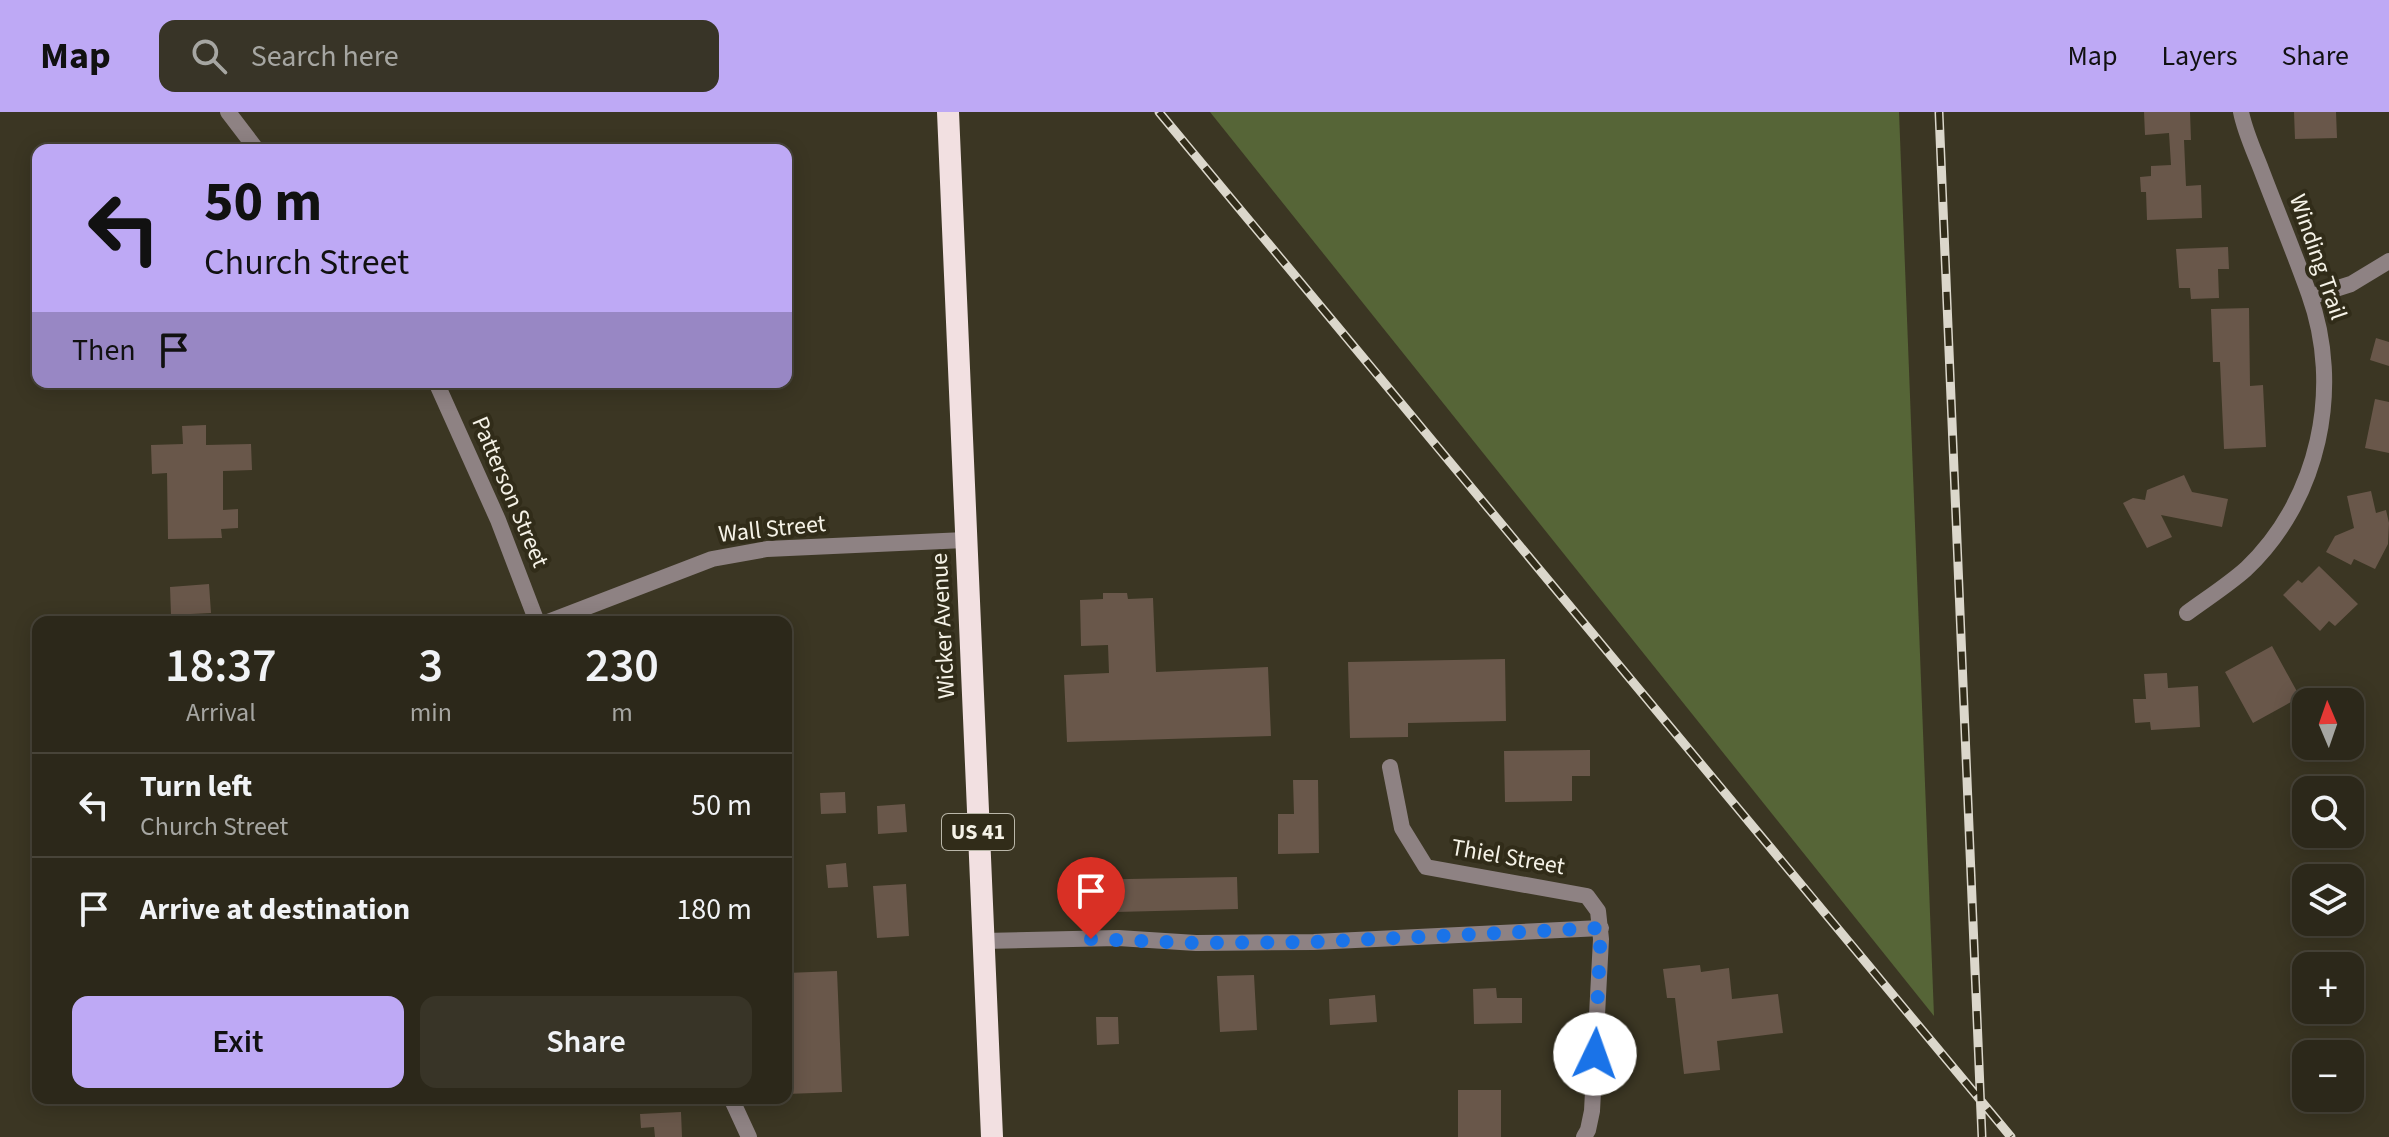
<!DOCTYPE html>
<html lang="en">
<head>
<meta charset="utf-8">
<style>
  :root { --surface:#2c281a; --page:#383427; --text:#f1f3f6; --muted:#a6a6a2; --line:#484439; --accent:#bea9f5 }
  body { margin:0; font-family:"Source Sans 3",sans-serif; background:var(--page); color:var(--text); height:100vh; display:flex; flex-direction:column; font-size:30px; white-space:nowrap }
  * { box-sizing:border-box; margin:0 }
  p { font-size:26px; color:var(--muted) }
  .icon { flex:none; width:44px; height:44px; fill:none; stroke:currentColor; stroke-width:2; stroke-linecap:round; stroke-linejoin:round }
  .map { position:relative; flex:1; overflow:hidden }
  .side { position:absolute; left:32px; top:504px; width:760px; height:488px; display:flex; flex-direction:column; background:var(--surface); border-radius:16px; box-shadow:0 4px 20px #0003,0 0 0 2px var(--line) }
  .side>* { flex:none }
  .guide { position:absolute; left:32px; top:32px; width:760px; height:244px; border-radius:16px; box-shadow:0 4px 20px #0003,0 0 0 2px var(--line); background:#bea9f5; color:#111; overflow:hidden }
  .needle { width:52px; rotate:358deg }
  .buttons { position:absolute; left:2292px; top:576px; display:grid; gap:16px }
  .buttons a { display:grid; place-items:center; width:72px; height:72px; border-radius:16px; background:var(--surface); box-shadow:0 4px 20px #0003,0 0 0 2px var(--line); font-size:40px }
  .pin { position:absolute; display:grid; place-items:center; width:68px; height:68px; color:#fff; margin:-82px -34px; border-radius:50% 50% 50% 0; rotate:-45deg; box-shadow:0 0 8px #0007 }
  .pin .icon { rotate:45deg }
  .me { position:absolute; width:88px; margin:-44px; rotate:3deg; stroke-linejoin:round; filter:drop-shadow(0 0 6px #0008) }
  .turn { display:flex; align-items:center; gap:28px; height:168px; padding:0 40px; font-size:36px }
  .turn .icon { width:104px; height:104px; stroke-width:2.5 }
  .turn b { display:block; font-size:56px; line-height:68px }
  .then { display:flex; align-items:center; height:76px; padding:0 40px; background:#0003; gap:16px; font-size:30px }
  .eta { display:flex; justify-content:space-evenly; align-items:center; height:136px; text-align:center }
  .eta b { font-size:48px; font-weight:600; line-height:56px }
  .action { display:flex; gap:16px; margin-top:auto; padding:16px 40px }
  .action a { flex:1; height:92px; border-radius:16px; background:var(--accent); color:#111; font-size:32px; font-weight:600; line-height:92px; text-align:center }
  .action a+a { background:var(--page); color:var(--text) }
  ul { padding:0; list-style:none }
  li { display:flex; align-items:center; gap:24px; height:104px; padding:0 40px; border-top:2px solid var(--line) }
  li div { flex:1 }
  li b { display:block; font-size:30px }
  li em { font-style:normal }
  header { display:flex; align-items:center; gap:48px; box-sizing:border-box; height:112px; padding:0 40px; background:var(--accent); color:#111 }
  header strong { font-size:38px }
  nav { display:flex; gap:44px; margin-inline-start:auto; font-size:28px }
  .search { width:560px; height:72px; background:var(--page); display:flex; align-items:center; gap:20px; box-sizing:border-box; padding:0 28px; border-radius:16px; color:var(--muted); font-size:30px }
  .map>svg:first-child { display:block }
  .green { fill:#566537 }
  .building { fill:#69574a }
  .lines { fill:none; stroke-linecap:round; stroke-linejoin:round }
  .minor { stroke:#8e8283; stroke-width:16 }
  .tertiary { stroke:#8e8283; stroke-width:16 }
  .trunk { stroke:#f2e0e1; stroke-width:22 }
  .rail-casing { stroke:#dbd7cb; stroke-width:9 }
  .rail { stroke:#312c19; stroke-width:6; stroke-dasharray:18; stroke-linecap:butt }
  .route { stroke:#1a73e8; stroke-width:14; stroke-dasharray:0 25.2 }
  .labels { text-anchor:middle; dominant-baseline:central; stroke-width:8; stroke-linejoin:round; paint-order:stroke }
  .shield { fill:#312c19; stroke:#bab7a9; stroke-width:2 }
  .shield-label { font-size:22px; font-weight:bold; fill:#f5f2e7 }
  .street-label { font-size:24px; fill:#f5f2e7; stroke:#312c19 }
</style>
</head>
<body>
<header>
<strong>Map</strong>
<div class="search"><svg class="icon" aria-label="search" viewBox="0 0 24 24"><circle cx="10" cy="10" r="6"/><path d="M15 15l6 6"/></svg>Search here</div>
<nav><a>Map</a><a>Layers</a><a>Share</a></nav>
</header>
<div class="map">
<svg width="2389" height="1025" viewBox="0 0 2389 1025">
  <rect width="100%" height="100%" fill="#3b3623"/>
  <path class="green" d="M1210,0H1899L1934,904Z"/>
  <path class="building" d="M2144,0H2190L2191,28H2184L2186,74L2201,73L2202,106L2147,108L2146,80H2141L2140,65L2151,64V54L2171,53L2169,21L2145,23Z
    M2294,0H2336L2337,26L2295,27Z
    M2228,135L2229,157H2218L2219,186L2191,187L2190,176H2179L2176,137Z
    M2249,196L2250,274L2263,273L2266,335L2224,337L2220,250H2213L2211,197Z
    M2376,226L2389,230V254L2370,248Z
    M2375,287L2389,290V341L2365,336Z
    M206,313V333L251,332L252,358L223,359V398L238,397V416L221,417L222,426L168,427L167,361L152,362L151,333L183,332L182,314Z
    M2184,363L2192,380L2228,387L2222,415L2161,403L2172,425L2147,436L2123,391L2133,386L2145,388L2147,378Z
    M2371,379L2376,401L2386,398L2389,411L2388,432L2375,457L2354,447L2351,453L2326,440L2335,424L2354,416L2347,384Z
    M2319,454L2358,492L2335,514L2329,509L2320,519L2283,483L2298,468L2302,471Z
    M209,472L211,501L171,503L170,475Z
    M1103,481H1127L1128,487L1153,486L1156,560L1268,555L1271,624L1067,630L1064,563L1109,561L1108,533L1081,534L1080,488L1103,487Z
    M2272,534L2300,585L2253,611L2225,560Z
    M1505,547L1506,609L1408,611V625L1350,626L1348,550Z
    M2167,561L2168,576L2198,574L2200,615L2151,618L2150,610L2135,611L2133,587H2146L2144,562Z
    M1590,638V664H1572V689L1505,690L1504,639Z
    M1293,668H1318L1319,741L1278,742V702H1294Z
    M845,680L846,701L821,702L820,681Z
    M905,692L907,720L878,722L877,694Z
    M846,751L848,775L828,776L826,753Z
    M1237,765L1238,797L1074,801V768Z
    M906,772L909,824L877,826L873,774Z
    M1700,853L1701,860L1729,856L1732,887L1778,882L1783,921L1717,929L1720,958L1684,962L1675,886H1667L1663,857Z
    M837,859L842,980L786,982V861Z
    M1254,863L1257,918L1220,920L1217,864Z
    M1496,876L1497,886H1522V911L1474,912L1473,877Z
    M1375,883L1377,910L1330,913L1329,887Z
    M1096,905H1118L1119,932L1097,933Z
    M1458,978H1501V1025H1458Z
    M681,1000L682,1025H655L654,1015L641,1016L640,1002Z"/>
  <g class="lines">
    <path class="minor" d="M2310,185L2351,172L2389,149
      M2187,501C2206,487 2228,473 2246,457C2319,388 2343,276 2309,182C2294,140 2277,99 2261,57C2254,39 2245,20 2241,0
      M548,510L712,447L767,437L965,428
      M1390,655L1402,716L1426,755L1587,784L1598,799L1601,827L1592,999L1588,1018L1584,1025
      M983,829L1118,826L1196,831L1314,830L1601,816"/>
    <path class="tertiary" d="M228,0L257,38
      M436,270L498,408L537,510
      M731,986L749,1025"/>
    <path class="trunk" d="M948,0L992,1025"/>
    <defs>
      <path id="rail" d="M1159,0L2011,1025
        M1939,0L1982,1025"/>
    </defs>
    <use href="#rail" class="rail-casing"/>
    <use href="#rail" class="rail"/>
  </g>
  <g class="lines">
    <path class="route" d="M1091,827L1196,831L1314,830L1601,816L1595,942"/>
  </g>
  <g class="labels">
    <rect class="shield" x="942" y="702" width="72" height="36" rx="6"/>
    <g class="shield-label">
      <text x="978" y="720">US 41</text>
    </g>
    <g class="street-label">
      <text transform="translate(2318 145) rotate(71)">Winding Trail</text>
      <text transform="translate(510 380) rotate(67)">Patterson Street</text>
      <text transform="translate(772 417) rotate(-6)">Wall Street</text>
      <text transform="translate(943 514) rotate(-93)">Wicker Avenue</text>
      <text transform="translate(1508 745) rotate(10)">Thiel Street</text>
    </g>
  </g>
</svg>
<div class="buttons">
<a><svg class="needle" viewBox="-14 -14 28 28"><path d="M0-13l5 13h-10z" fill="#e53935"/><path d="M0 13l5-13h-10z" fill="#a6a6a2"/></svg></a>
<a><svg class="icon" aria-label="search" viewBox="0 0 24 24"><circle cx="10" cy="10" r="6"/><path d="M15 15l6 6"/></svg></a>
<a><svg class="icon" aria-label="layers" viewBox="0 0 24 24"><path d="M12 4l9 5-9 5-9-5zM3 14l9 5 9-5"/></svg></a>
<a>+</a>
<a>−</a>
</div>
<div class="pin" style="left:1091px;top:827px;background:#d93025"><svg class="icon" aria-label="arrive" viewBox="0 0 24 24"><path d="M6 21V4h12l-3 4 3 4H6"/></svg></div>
<svg class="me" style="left:1595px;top:942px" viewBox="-20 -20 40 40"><circle r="19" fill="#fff"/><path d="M0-13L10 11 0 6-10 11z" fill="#1a73e8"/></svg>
<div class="guide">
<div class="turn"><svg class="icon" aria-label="left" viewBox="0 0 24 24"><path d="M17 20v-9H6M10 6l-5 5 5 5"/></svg><div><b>50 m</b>Church Street</div></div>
<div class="then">Then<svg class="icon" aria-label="arrive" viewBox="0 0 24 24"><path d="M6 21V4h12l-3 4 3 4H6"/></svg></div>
</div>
<section class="side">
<div class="eta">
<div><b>18:37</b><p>Arrival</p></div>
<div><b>3</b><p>min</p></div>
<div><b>230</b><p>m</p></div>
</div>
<ul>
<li><svg class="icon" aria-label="left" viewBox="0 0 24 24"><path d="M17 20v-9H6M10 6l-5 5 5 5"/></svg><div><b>Turn left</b><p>Church Street</p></div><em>50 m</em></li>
<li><svg class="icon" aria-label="arrive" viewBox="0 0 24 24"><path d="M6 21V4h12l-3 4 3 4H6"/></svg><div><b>Arrive at destination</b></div><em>180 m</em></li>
</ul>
<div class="action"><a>Exit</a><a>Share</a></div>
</section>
</div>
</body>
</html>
